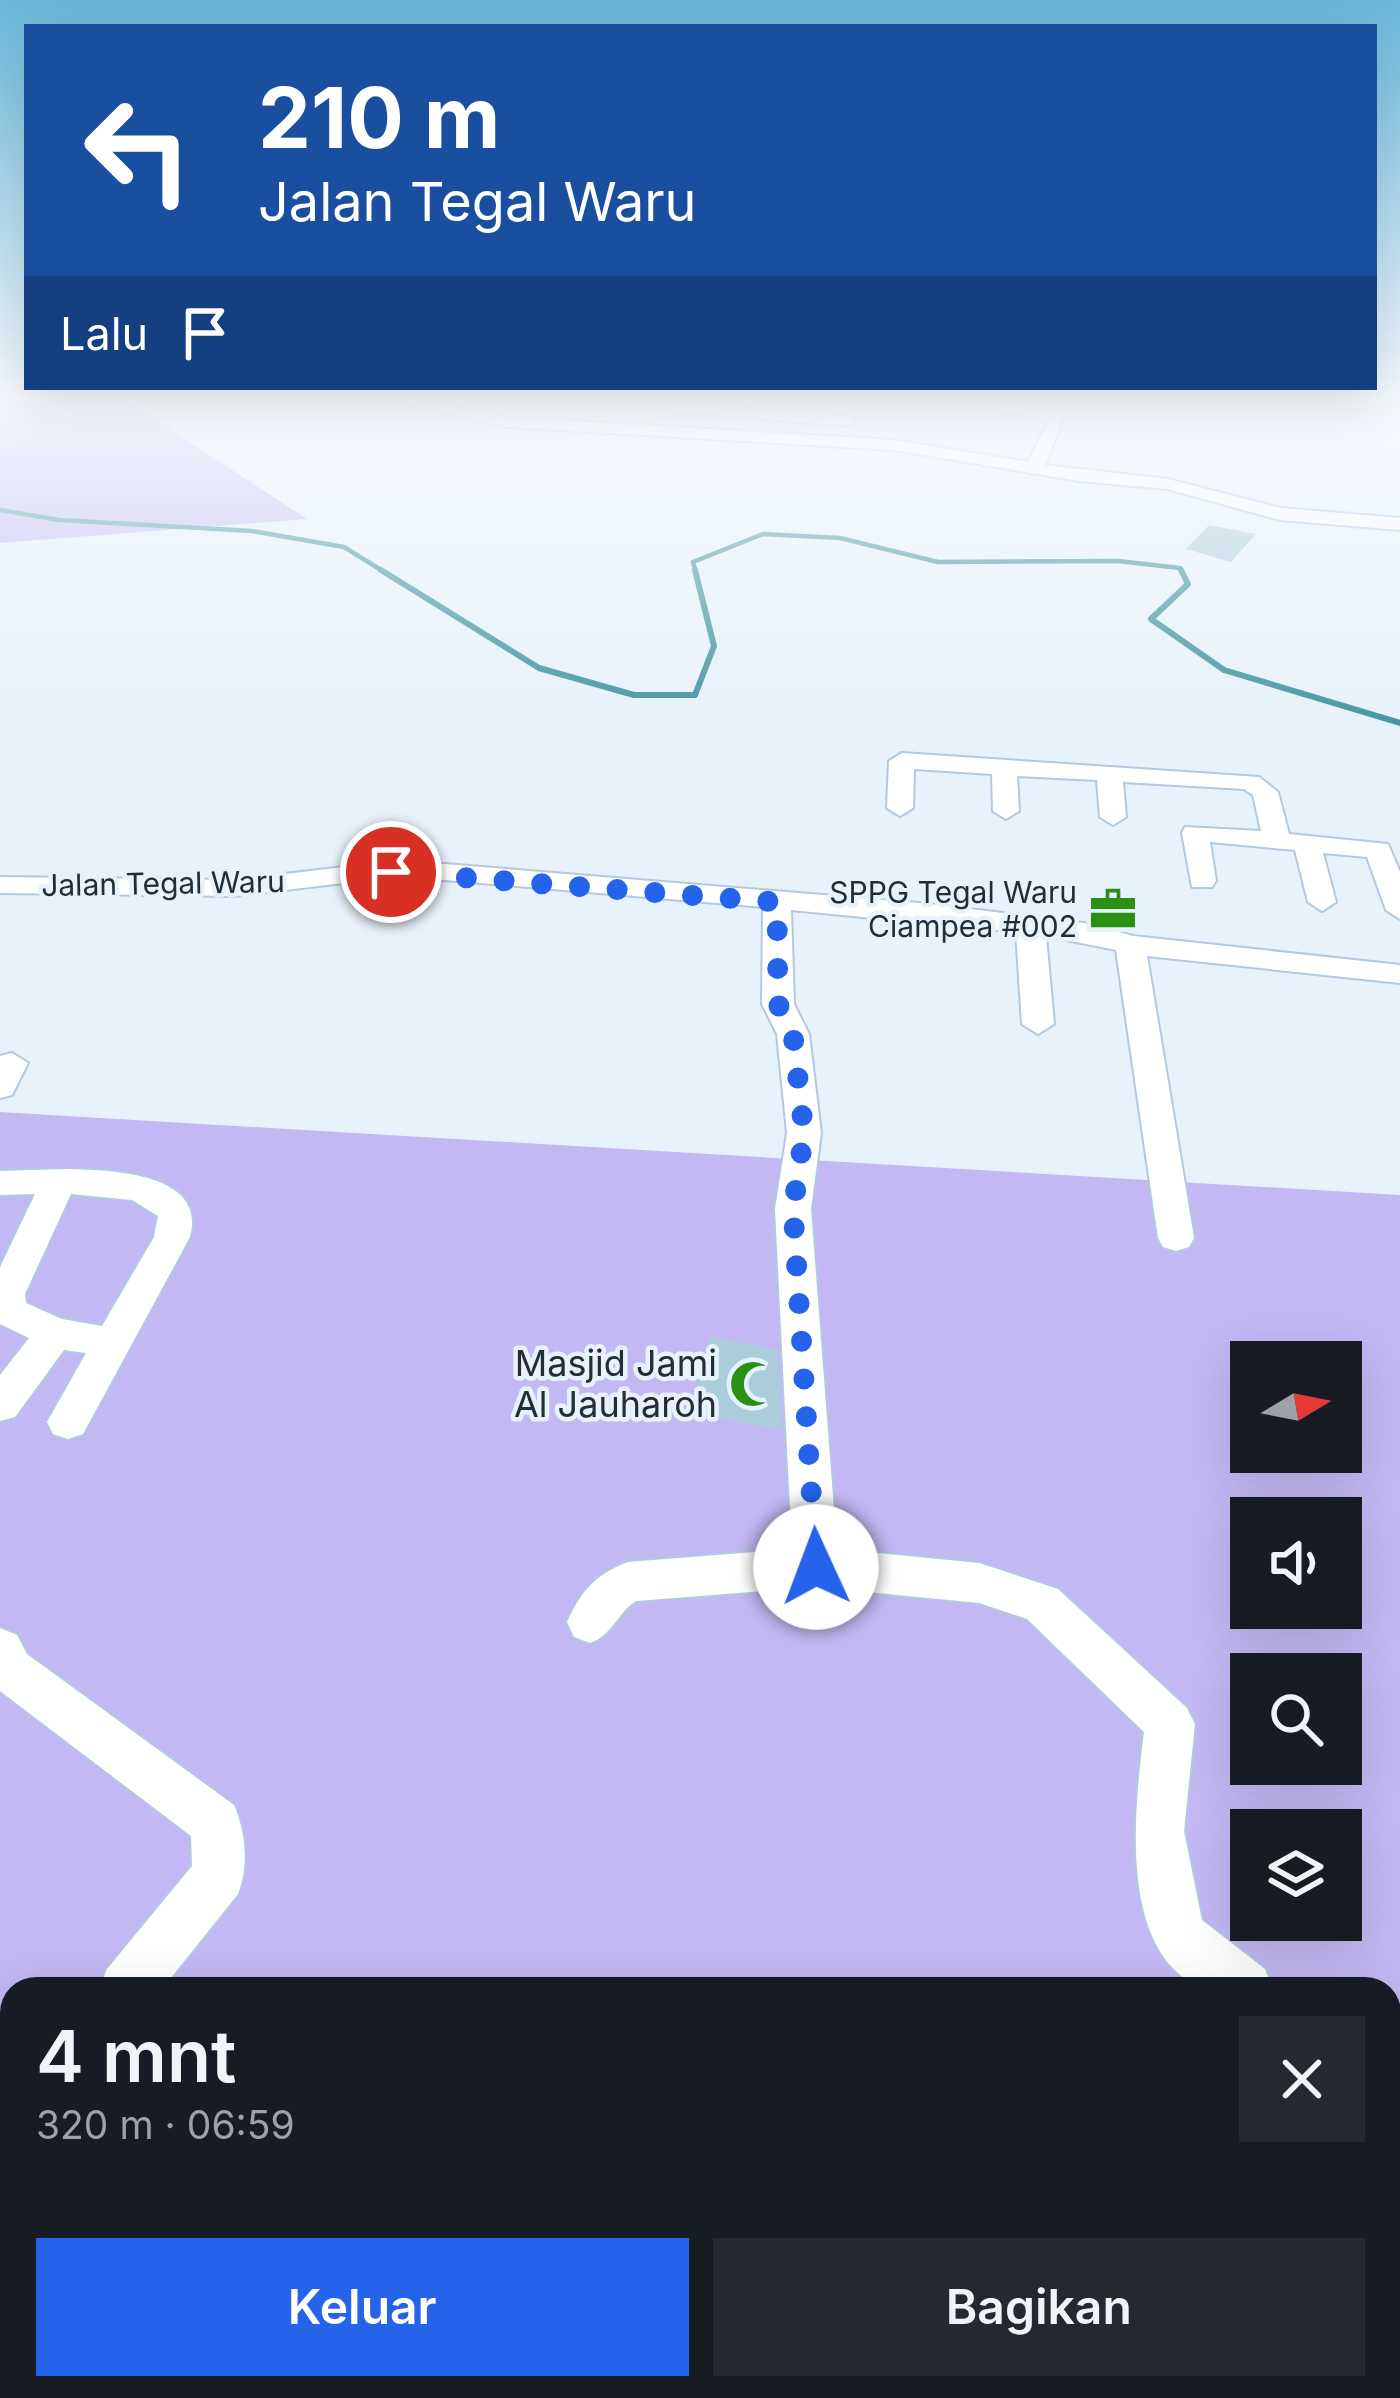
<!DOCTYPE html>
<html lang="id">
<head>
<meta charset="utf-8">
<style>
  :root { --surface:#171b24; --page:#242831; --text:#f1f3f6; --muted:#9ea1a6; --accent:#2563eb }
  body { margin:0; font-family:Inter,sans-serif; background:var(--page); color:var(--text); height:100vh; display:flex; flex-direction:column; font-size:45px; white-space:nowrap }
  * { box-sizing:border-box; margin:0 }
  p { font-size:39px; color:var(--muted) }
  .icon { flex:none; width:66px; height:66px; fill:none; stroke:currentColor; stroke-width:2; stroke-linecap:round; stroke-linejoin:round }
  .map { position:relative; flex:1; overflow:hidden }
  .sheet { position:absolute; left:0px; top:1977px; width:1401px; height:423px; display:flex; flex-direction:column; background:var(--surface); border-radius:36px 36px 0 0; box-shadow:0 12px 48px #0002 }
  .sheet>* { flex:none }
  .hud { position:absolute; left:24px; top:24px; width:1353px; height:366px; border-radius:0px; box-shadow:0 12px 48px #0002; background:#1a4fa0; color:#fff; overflow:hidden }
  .needle { width:78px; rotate:80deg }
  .fabs { position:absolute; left:1230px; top:1341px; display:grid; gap:24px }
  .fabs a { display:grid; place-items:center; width:132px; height:132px; border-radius:0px; background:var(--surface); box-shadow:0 12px 48px #0002; font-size:60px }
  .pin { position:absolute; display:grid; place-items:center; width:102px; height:102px; color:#fff; margin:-51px; border:6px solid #fff; border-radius:50%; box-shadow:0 3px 12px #0007 }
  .me { position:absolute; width:132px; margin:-66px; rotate:358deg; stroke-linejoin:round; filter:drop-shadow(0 0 9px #0008) }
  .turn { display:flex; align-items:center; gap:42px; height:252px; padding:0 36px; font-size:54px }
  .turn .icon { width:156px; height:156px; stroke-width:2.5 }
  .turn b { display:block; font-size:84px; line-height:102px }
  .then { display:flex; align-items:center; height:114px; padding:0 36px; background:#0003; gap:24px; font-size:45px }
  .round { display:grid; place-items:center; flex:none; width:126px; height:126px; border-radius:0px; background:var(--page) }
  .head { display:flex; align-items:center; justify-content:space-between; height:204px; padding:0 36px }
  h1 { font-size:72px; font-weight:600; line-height:90px }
  .primary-button { display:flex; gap:24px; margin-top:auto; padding:24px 36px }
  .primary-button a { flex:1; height:138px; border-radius:0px; background:var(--accent); color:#fff; font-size:48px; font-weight:600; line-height:138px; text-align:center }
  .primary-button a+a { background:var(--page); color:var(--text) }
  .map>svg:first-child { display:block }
  .green { fill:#c3b8f4; fill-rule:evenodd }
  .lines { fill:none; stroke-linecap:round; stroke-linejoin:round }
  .stream-far1 { stroke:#3f929e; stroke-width:4.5 }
  .stream { stroke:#3f929e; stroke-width:6 }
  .building { fill:#aaccdb }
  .minor-casing { stroke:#b2c9e1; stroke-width:4 }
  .minor { fill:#fff; fill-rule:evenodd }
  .route { stroke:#2563eb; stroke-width:21; stroke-dasharray:0 37.8 }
  .labels { text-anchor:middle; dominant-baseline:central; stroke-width:9; stroke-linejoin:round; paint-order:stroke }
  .far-street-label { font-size:30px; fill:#242d37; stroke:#e8f2fc }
  .far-poi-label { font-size:30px; fill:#242d37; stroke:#e8f2fc; text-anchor:end }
  .poi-label { font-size:36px; fill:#242d37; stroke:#e8f2fc; text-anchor:end }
</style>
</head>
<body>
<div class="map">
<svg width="1400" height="2398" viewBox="0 0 1400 2398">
  <rect width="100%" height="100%" fill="#e8f2fc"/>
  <path class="green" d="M0,400H126L307,519L0,543Z
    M0,1112L1400,1195V2398H0ZM1251,1362H1341V1452H1251ZM1251,1518H1341V1608H1251ZM1251,1674H1341V1764H1251ZM1251,1830H1341V1920H1251ZM12,1989H1389V2388H12Z"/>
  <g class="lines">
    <path class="stream-far1" d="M0,510L59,520L252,531L344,547L386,573
      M696,573L693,562L763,534L840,538L938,562L1118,561L1180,568L1182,573"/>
    <path class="stream" d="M381,570L539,668L634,695H695L714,646L695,570
      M1181,570L1188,584L1151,619L1224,670L1400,723"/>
  </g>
  <path class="building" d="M1209,525L1256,534L1231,562L1186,549Z
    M709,1336L778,1350L781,1430L690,1412Z"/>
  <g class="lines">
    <defs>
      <path id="minor" d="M282,400H323L315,405Z
        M388,400H423L506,417L894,440L1028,462L1050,419L989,409V403L995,401L1066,412L1045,465L1168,479L1281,508L1400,518V530L1280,520L1167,489L1079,481L894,450L506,427Z
        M660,400L847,416L855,421L847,426L608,406L600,401Z
        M1171,400H1194V401L1186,406Z
        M902,753L1259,777L1278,792L1289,834L1388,844L1400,872V919L1386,910L1367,857L1323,853L1336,902L1322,911L1308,902L1295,850L1210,842L1216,881L1212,887H1192L1182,833L1185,827L1261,831L1253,795L1244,789L1123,782L1126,817L1113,825L1100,817L1097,780L1017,776L1019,811L1006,819L993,811L992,774L914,769L913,808L900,816L887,808L889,761Z
        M445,864L931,904L1091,924L1133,936L1400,965V983L1147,956L1194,1238L1189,1247L1176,1251L1163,1247L1158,1238L1116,950L1046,936L1054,1024L1038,1034L1022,1024L1016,932L791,910L794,1004L809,1034L821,1133L811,1209L837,1549L979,1563L1058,1589L1187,1708L1195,1724L1184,1831L1202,1920L1265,1969L1273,1989C1253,1989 1217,1996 1199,1987C1117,1948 1135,1806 1144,1732L1027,1619L979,1603L816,1587L636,1601C616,1614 613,1635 590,1643L574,1637L567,1622C581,1591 596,1574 628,1562L792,1549L775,1209L787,1133L777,1034L762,1004L763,907L445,880L352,882L234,896L0,893V877L234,880L352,866Z
        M12,1053L28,1063L12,1095L0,1098V1056Z
        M66,1169C109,1170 208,1172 190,1237L83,1434L68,1439L53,1434L47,1422L86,1353L64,1350L15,1417L0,1421V1375L29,1338L0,1324V1267L35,1194L0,1195V1171ZM71,1194L132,1200L158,1216L154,1237L102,1326L62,1319L26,1303L25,1294Z
        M0,1628L17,1635L27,1654L234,1805C246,1833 249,1866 238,1894L162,1989H99L107,1969L192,1866L191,1836L0,1691Z
        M1389,2074L1400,2078V2141L1389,2137Z"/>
    </defs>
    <use href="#minor" class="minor-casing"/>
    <use href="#minor" class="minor"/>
  </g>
  <linearGradient id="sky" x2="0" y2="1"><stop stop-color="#69b8dc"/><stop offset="0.54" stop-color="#f5f9fe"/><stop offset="1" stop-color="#f5f9fe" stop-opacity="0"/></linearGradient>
  <rect width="1400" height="736" fill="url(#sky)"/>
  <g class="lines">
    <path class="route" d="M391,872L777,902L778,1004L793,1034L804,1133L793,1209L816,1567"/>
  </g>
  <defs>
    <symbol id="office-bare" viewBox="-9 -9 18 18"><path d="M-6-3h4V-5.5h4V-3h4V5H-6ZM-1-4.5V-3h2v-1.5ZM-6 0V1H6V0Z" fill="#2a9115" stroke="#e8f2fc" stroke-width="2.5" paint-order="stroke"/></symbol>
    <symbol id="mosque-bare" viewBox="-9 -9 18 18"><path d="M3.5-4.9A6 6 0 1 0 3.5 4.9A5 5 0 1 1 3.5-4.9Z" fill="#2a9115" stroke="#e8f2fc" stroke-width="2.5" paint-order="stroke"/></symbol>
  </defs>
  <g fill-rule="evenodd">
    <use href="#office-bare" x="1080" y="876" width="66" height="66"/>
    <use href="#mosque-bare" x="720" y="1351" width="66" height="66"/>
  </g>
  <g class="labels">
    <g class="far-street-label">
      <text transform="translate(163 883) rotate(-1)">Jalan Tegal Waru</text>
    </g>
    <g class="far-poi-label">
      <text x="1077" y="892">SPPG Tegal Waru<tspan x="1077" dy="34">Ciampea #002</tspan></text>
    </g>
    <g class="poi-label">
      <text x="717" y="1363">Masjid Jami<tspan x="717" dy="41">Al Jauharoh</tspan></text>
    </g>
  </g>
</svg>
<div class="fabs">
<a><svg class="needle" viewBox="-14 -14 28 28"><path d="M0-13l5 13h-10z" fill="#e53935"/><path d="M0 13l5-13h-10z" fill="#9ea1a6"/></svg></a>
<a><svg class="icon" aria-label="sound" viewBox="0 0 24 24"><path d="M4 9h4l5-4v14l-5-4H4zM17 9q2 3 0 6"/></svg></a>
<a><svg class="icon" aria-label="search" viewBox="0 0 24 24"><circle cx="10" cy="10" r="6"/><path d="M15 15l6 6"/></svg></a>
<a><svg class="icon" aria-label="layers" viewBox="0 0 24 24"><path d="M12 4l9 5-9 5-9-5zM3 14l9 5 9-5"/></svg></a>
</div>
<div class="pin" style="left:391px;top:872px;background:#d93025"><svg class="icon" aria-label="arrive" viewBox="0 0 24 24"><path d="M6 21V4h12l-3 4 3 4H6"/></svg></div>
<svg class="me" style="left:816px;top:1567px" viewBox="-20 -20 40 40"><circle r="19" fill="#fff"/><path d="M0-13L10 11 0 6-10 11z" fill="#2563eb"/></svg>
<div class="hud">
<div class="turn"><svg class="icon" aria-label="left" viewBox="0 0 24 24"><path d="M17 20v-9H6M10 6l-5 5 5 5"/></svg><div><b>210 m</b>Jalan Tegal Waru</div></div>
<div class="then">Lalu<svg class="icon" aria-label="arrive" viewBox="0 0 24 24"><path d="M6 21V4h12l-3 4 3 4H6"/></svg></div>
</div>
<section class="sheet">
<div class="head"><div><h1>4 mnt</h1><p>320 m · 06:59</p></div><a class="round"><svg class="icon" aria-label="close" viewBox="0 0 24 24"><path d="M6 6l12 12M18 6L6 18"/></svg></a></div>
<div class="primary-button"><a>Keluar</a><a>Bagikan</a></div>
</section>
</div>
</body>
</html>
